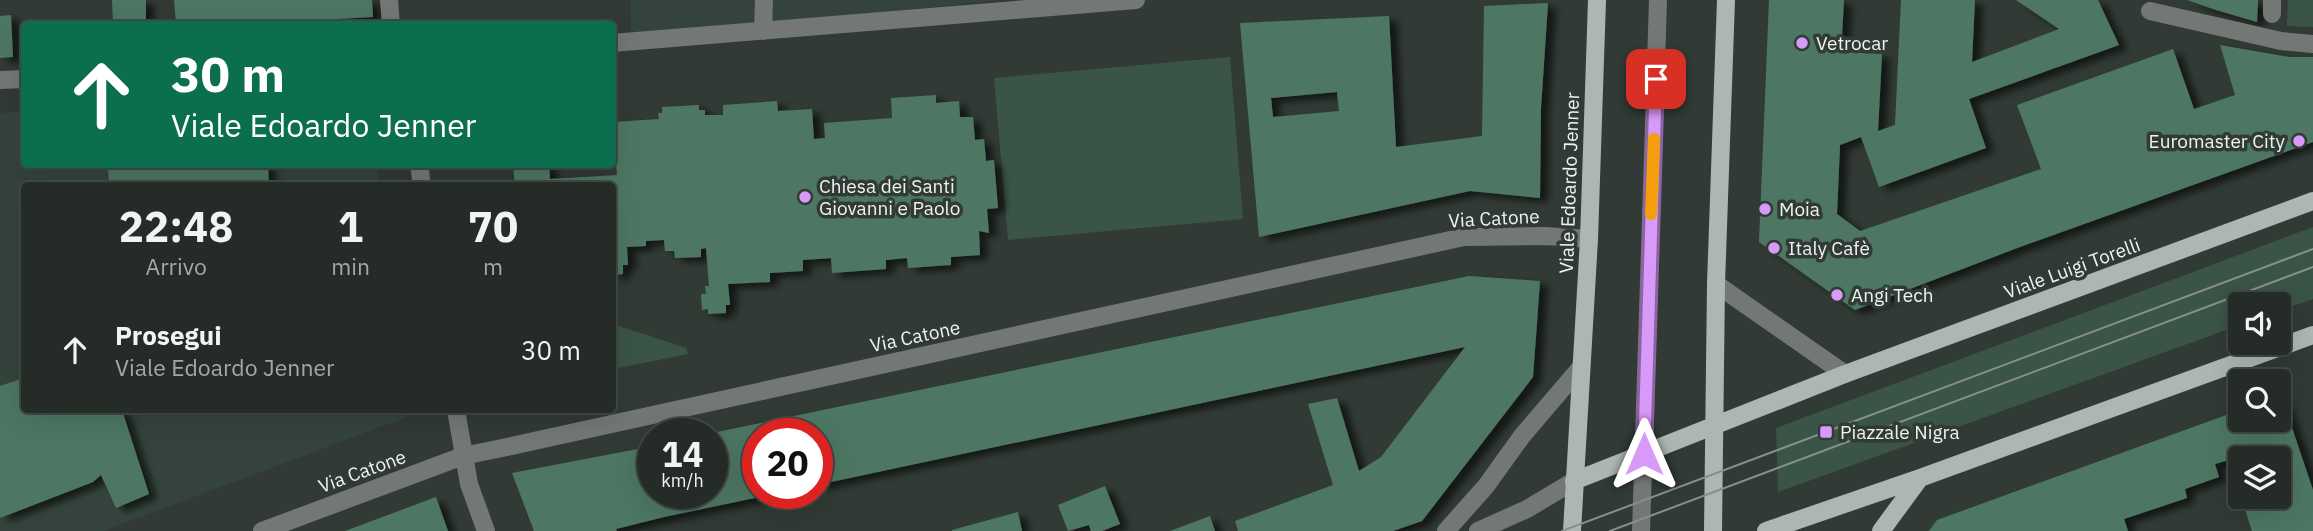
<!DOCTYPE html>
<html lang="it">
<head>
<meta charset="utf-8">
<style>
  :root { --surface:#252c28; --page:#2d3430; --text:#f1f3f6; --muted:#a3a7a8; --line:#424845 }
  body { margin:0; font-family:"IBM Plex Sans",sans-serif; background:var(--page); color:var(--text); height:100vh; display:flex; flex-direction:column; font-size:26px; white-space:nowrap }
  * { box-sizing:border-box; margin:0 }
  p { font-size:23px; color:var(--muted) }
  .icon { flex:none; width:38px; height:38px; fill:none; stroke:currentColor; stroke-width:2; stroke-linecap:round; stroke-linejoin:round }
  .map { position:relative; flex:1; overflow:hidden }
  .details { position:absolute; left:21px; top:182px; width:595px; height:231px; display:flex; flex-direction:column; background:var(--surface); border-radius:7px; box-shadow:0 7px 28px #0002,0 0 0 2px var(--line) }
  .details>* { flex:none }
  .top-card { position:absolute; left:21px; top:21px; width:595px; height:147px; border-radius:7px; box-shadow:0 7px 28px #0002,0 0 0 2px var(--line); background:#0b6e4f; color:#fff; overflow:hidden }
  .controls { position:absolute; left:2228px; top:292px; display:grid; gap:14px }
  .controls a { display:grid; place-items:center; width:63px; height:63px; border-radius:7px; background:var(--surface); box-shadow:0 7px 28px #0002,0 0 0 2px var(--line); font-size:35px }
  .speed { position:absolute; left:637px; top:418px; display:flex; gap:14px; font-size:35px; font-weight:700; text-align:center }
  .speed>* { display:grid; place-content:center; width:91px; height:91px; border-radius:50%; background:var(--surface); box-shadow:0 7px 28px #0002,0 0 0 2px var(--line); line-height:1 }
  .speed small { font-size:18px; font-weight:400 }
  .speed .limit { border:10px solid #d22; background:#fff; color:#111 }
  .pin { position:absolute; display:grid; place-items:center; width:60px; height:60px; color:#fff; margin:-30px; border-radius:14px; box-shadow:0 4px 10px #0006 }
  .me { position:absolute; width:77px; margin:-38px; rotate:0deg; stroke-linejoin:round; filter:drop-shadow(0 0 5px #0008) }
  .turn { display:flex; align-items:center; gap:24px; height:147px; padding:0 35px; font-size:32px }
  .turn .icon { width:91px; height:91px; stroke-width:2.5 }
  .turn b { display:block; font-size:49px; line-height:60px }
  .eta { display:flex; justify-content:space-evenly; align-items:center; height:119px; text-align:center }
  .eta b { font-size:42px; font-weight:800; line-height:49px }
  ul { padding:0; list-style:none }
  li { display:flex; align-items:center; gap:21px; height:98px; padding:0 35px }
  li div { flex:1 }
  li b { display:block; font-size:26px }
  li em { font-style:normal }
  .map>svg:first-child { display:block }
  .built { fill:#34443c }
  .green { fill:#3b5448 }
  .building { fill:#4e7764; fill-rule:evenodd; filter:url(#shadow) }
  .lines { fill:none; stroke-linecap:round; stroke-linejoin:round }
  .minor { stroke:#737875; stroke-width:18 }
  .major { stroke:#adb7b2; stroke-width:18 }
  .tram { stroke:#878f8b; stroke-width:2 }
  .route-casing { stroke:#8c64a1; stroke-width:18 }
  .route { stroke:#d89af8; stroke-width:12 }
  .slow { stroke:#f59e0b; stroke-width:12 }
  .poi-dot { fill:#d89af8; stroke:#313a35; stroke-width:2.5 }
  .labels { text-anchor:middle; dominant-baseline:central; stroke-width:7; stroke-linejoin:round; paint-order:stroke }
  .poi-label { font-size:19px; fill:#edf3f0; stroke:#313a35; text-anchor:start }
  .street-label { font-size:19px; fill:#edf3f0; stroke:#313a35 }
</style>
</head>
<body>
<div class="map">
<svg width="2313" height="531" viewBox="0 0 2313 531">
  <defs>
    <filter id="shadow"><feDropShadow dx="8" dy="4.5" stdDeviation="3.5" flood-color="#0009"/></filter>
  </defs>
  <rect width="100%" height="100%" fill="#313a35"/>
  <path class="built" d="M631,0H1001L808,20L631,35Z
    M24,111V164L377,165L379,185L24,186V410H406L407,417L103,531H0V113Z"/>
  <path class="green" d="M2288,0H2313V27L2287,26Z
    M1230,57L1243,219L1008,240L994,78Z
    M2313,227V299L2279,311L2278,304H2240V325L1778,492L1776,428Z
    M613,324L686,348L688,354L613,369Z"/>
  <path class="building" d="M112,0H146V24H113Z
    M174,0H372L373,17L245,24H176Z
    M1769,0H1844L1841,52L1882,54L1878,131L1895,125L1901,0H1975L1972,62L2059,29L2016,0H2098L2119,45L1969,99L1986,148L1879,187L1861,137L1840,145L1837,214L1860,231L2041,169L2017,105L2173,49L2194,109L2235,95L2220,45L2289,57H2313V142L2020,247L1855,310L1759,242Z
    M2187,0H2258L2257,22L2216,10Z
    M1548,3L1541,108L1540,198L1470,191L1259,237L1240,23L1389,16L1396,147L1482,136L1484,6ZM1337,92L1339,111L1273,117L1271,98Z
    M11,15L13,57L0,58V16Z
    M936,95V103L959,101L960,117H973L975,140L984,139L986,161L994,160L998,208L987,209L989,233L979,231L980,255L951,257V265L908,268L907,258L886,260V269L832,273L831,258L803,260V271L770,273V282L728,284L730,305H726V313L708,314V309L702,310L701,294H706L705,286H709L706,248L701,249V257L675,258L674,251H665L664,240L646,241V246L627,247L628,265H623V274L612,275V186H515L513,164H549L550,179L617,175L613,122L659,119L658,113H662V107L699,105V110H705V115H723V105L777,101L778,111L812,109L814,139L825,138L824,123L892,118L891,98Z
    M108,164H268L269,186H109Z
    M1469,276L1540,281L1533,377L1422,521L1393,531H1238L1235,521L1333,485L1308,404L1337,398L1359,471L1381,457L1465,347L817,485V434H758V494L769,495L664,517L616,529L617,531H534L512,473L653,446V494H712V433Z
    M24,378V410H122L149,494L116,508L101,475L93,482L0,518V386Z
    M2281,395L2313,490V531H2252L2241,497H2278V458H2240L2239,492L2229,460L2215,464L2219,477L2185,489L2187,498L2124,519L2128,531H1929L1937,520L2240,410V420H2278V396Z
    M1105,486L1120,524L1102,531H1091L1089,525L1068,531L1058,505Z
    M436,497L448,531H345Z
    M1018,512L1022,531H952V530Z
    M1210,516L1215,531H1170Z"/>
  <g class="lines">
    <path class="minor" d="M389,0L391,24
      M2150,11L2281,41L2313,44
      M2272,14V0
      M763,31L764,0
      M612,43L1136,0
      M0,80L24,79
      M419,164L422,186
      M1716,284L1845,374
      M456,410L469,484L486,531
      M262,531L463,456L507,447L1464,237L1546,236L1589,239
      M1446,531L1486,486L1522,436L1581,367
      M1478,531L1527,509L1574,481
      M1641,531L1658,0"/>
    <path class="major" d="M1574,481L1845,374L2313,201
      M1572,531L1589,239L1597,0
      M1713,531L1716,284L1726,0
      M1766,531L1920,478L2313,335
      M1881,531L1920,478"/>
    <path class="tram" d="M1562,531L2313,249
      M1610,531L2313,267"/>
  </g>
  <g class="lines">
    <defs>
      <path id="route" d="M1644,454L1656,79"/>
    </defs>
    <use href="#route" class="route-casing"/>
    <use href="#route" class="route"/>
    <path class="slow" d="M1651,214L1654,139"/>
  </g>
  <g class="poi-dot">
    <circle cx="1802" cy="43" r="7"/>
    <circle cx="2299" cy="141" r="7"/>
    <circle cx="805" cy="197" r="7"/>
    <circle cx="1765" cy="209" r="7"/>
    <circle cx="1774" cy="248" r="7"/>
    <circle cx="1837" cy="295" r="7"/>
    <rect x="1819" y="425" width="14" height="14" rx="3.5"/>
  </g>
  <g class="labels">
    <g class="poi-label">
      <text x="1816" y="43">Vetrocar</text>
      <text x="2285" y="141" text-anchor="end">Euromaster City</text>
      <text x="819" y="186">Chiesa dei Santi<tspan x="819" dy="22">Giovanni e Paolo</tspan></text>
      <text x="1779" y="209">Moia</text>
      <text x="1788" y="248">Italy Cafè</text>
      <text x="1851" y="295">Angi Tech</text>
      <text x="1840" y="432">Piazzale Nigra</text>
    </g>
    <g class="street-label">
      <text transform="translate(1569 183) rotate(-88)">Viale Edoardo Jenner</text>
      <text transform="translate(1494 218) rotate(-3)">Via Catone</text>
      <text transform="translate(2072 268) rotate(-20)">Viale Luigi Torelli</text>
      <text transform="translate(915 336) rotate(-12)">Via Catone</text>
      <text transform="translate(362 471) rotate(-20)">Via Catone</text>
    </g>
  </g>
</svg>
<div class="controls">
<a><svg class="icon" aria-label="sound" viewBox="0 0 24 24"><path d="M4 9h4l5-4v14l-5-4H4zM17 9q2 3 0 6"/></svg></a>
<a><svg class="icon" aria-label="search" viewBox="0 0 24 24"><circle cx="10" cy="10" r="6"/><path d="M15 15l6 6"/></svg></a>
<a><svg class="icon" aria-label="layers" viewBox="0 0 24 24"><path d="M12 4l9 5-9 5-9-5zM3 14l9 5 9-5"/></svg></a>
</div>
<div class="speed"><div>14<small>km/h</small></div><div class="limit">20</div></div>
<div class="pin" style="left:1656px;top:79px;background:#d93025"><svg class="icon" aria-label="arrive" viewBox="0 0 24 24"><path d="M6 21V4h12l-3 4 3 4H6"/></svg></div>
<svg class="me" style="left:1644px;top:454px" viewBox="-20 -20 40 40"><path d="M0-17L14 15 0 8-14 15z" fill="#d89af8" stroke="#fff" stroke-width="4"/></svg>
<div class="top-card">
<div class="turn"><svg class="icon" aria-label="ahead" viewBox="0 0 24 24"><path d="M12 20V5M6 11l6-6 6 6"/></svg><div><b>30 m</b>Viale Edoardo Jenner</div></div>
</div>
<section class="details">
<div class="eta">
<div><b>22:48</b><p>Arrivo</p></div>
<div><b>1</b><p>min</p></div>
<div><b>70</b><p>m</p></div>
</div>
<ul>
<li><svg class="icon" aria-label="ahead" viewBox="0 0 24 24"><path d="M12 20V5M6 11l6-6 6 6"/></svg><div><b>Prosegui</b><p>Viale Edoardo Jenner</p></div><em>30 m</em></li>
</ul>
</section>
</div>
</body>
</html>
